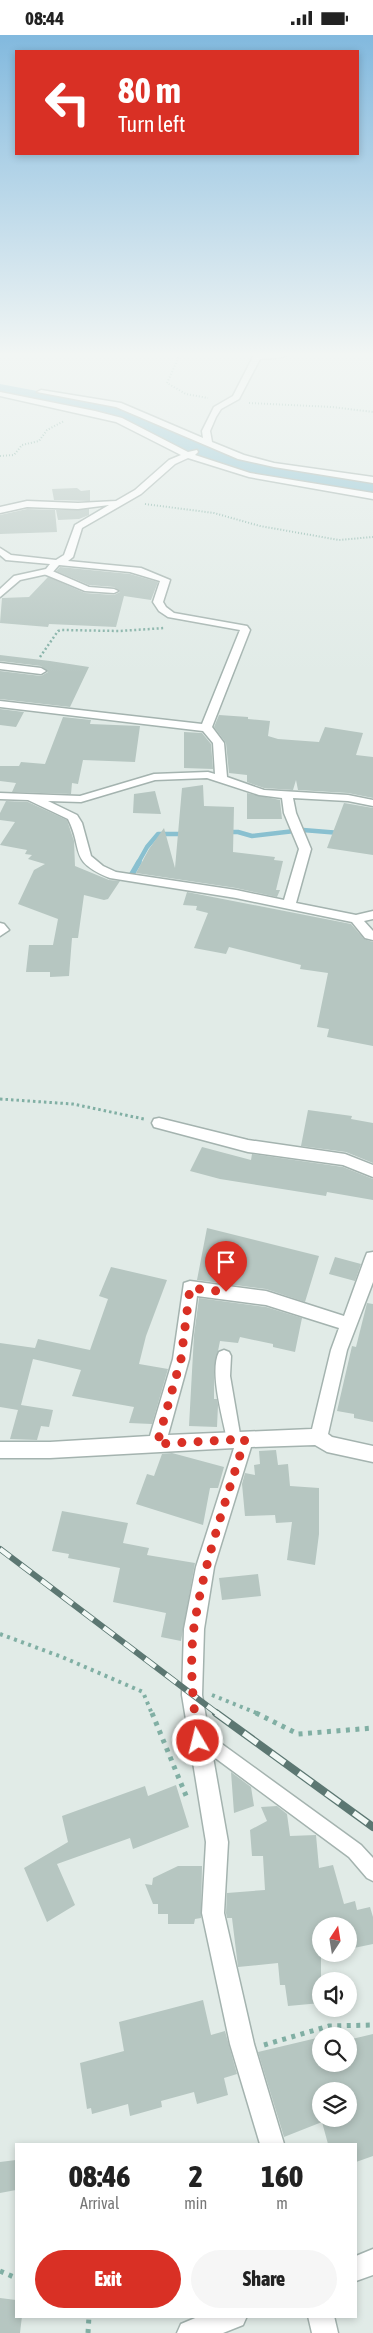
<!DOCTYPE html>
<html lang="en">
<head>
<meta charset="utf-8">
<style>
  :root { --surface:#fff; --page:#f6f6f6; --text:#222; --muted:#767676; --accent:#d93025 }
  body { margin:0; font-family:"Asap Condensed",sans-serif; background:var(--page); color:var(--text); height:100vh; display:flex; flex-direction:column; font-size:19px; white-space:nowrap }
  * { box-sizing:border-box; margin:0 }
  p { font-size:16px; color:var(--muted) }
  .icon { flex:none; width:28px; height:28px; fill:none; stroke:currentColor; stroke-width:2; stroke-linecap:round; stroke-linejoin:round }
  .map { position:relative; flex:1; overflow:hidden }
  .side { position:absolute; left:15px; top:2108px; width:342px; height:175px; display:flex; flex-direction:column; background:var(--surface); border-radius:0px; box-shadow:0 2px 8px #0003 }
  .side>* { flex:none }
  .banner { position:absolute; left:15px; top:15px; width:344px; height:105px; border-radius:0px; box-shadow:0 2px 8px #0003; background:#d93025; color:#fff; overflow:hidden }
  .needle { width:32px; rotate:12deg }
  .controls { position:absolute; left:312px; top:1882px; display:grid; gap:10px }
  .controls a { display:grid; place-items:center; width:45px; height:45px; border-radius:50%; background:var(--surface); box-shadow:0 2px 8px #0003; font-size:25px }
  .pin { position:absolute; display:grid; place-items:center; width:42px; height:42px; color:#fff; margin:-51px -21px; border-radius:50% 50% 50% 0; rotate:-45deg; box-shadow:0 0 5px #0007 }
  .pin .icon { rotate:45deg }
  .me { position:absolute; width:55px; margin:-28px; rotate:352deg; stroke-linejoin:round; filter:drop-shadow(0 0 4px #0008) }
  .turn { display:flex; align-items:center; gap:18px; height:105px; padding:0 20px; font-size:22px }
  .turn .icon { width:65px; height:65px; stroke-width:2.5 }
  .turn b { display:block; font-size:35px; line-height:42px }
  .eta { display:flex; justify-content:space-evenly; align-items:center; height:85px; text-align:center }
  .eta b { font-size:30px; font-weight:800; line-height:35px }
  .action { display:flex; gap:10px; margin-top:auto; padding:10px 20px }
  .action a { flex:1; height:58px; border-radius:30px; background:var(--accent); color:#fff; font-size:20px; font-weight:800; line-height:58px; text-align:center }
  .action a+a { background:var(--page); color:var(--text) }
  .status { display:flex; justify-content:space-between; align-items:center; height:35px; padding:0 25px; background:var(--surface); direction:ltr }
  .status svg { height:14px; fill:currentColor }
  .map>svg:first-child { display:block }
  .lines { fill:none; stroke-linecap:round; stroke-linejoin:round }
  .stream-far1 { stroke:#89c0d0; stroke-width:4.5 }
  .stream { stroke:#89c0d0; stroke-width:5.5 }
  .river { fill:#89c0d0; fill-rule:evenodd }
  .building { fill:#b6c6c1; fill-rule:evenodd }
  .service-casing { stroke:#a4b3af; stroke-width:3 }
  .minor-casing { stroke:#a4b3af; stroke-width:3 }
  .path-far4 { stroke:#81afa4; stroke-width:2; stroke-dasharray:1 2; stroke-linecap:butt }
  .path-far3 { stroke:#81afa4; stroke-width:2.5; stroke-dasharray:2 2.5; stroke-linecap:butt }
  .path-far2 { stroke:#81afa4; stroke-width:3; stroke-dasharray:2.5 3; stroke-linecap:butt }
  .path-far1 { stroke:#81afa4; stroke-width:4; stroke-dasharray:3 4.5; stroke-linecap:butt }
  .path { stroke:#81afa4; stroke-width:5; stroke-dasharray:4 5.5; stroke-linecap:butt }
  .service { fill:#fff; fill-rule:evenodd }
  .minor { fill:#fff; fill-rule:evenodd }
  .rail-far1-casing { stroke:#5c7772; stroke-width:6 }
  .rail-casing { stroke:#5c7772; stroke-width:8 }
  .rail-far1 { stroke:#f1f8f5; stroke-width:4.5; stroke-dasharray:13; stroke-linecap:butt }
  .rail { stroke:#f1f8f5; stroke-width:5.5; stroke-dasharray:17; stroke-linecap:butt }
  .route { stroke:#d93025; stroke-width:9; stroke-dasharray:0 16.2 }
</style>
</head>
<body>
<div class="status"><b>08:44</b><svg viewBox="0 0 49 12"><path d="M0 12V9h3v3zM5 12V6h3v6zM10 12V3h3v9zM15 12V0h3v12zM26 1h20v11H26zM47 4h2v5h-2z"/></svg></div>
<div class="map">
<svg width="373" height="2298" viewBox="0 0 373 2298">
  <rect width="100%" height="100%" fill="#e1ebe7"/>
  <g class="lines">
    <path class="stream-far1" d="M226,797H238L252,801L303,795L340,798
      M138,828L147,812L158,799H186"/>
    <path class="stream" d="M132,839L139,827"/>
    <path class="river" d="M0,349L117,371L248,426L373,446V460L274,444L234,436L105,380L0,361Z"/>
  </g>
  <path class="building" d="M77,453L81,456L90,455V466L54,465L52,454Z
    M27,474L55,475L57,497L0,499V480Z
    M89,474V480L79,484L58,485L56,475Z
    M60,532L130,539L158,547L151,565L124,561L116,592L49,589L48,592L0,588L2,563L29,562L48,542L85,558L114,560L120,557L114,552L89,550L56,536Z
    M0,620L50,626L89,632L70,672L0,664V636L41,641L48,637L41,631L0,626Z
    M0,674L24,677L16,692L0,690Z
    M219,680L248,682V684L270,686L268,701L278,704L319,707L325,692L363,698L356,720L373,722V763L348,758L298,755L296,745L293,755L264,753L247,747V740L229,738L226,708L214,692Z
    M63,682L91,685L90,689L140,691L135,727L83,725L78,749L72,748L71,759L12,757L16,748L0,746V731H19L21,727L45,729Z
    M184,697L202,698L211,709L213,734L184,733Z
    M203,750L204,771L234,772L233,817L275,822L274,825L283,826L276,855H280L277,862L236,853L136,838L149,814L164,793L175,833L182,753Z
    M155,756L161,779L133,778L134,759Z
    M247,758L280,765L282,784H247Z
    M6,766L28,767L67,785L74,806L75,831L109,845L120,846L108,864L104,865L84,860L78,903H72L69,941L50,942V937H26L29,910H53L58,884L18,869L34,835L45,829L28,824L32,820L25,819L27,815L0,810L15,787L0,785V778Z
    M344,768L373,773V820L327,813Z
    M187,857L351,889L364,904L373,907V1011L327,1002L329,994L317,992L328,938L300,934L301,930L229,912L226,919L194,913L208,878L196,875L197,871L183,870Z
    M308,1075L352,1081L351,1084L373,1088V1128L346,1117L301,1111Z
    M202,1112L251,1125L252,1119L343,1132L373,1144V1165L327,1157L326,1161L220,1144L190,1136Z
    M207,1193L319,1221L305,1267L266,1254L197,1245Z
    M335,1222L361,1229L355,1246L329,1239Z
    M111,1232L167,1245L146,1301L139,1329L168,1334L152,1389L129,1388L134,1372L72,1361L81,1335L33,1324L21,1370L53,1375L49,1392L41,1391L37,1405L10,1404L18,1375L0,1372V1308L35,1313L38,1304L90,1315L108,1264L99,1261Z
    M199,1263L266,1272L302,1283L295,1317L273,1312V1309L240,1302L238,1308L220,1306L214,1336V1364H217L218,1370L217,1392L189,1391L194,1300Z
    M367,1268L373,1269V1387L354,1383V1379L337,1376L352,1311L356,1312Z
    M276,1415L278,1430L288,1429L290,1451L319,1453V1499L315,1530L287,1525L292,1487L276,1488L275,1480L245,1481L242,1449L245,1438L255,1440L254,1430L260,1429L259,1416Z
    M172,1418L224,1432L218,1453H210L203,1490L136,1469L147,1439L154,1441L162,1419Z
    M62,1476L128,1488L123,1508L149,1513L147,1520L195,1528L181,1606L161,1602L166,1578L113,1567L120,1533L68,1523L69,1519L52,1516Z
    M258,1539L261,1561L222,1565L219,1543Z
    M231,1737L251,1752L254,1771L234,1778Z
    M176,1750L189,1792L133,1814L130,1803L57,1829L75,1870L47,1887L24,1833L68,1807L62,1781L145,1751L148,1761Z
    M277,1771L287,1779L290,1801L316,1800L319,1833L333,1830L344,1869L355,1866L357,1875L370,1872L373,1882V1909L349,1914V1891H321V1919H329L321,1921V1968L288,1971L285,1950H280L278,1928L238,1932L232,1883H227L226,1878L227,1858L265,1855L263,1821H252L250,1795L267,1786L261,1772Z
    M178,1831H202L201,1883L195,1884L194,1889H168V1879H158V1869H153L145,1849L152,1850L153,1843Z
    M203,1965L211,2000L225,1996L237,2039L224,2043L228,2060L197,2069L194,2057L161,2066L162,2072L130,2081L128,2069L92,2079L91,2073L87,2074L80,2028L124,2016L119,1987Z
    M340,1998L341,2000L351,1998L352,2004L373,1999V2121L356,2127V2109H328L322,2087L284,2102L258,2017L321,2002V2029H349V2001H325ZM321,2056H349V2084H321Z
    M16,2125V2155L0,2158V2127Z
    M0,2263L16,2265V2281H22L20,2298H0Z"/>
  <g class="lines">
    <defs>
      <path id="service" d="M44,535H50L89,552L114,554L118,556L114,558L85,556L44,539Z
        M224,1315L229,1317L231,1321L230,1341L241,1405L239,1410L234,1412L229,1410L227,1405C223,1383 209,1337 219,1317Z
        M197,1691L361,1810L373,1823V1846L367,1843L349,1822L191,1705L189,1699L191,1693Z"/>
      <path id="minor" d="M292,317L283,322L260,324L239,364L221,374L216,382L210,396L212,407L244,420L274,428L373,442V448L274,432L238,424L116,372L37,357L41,355L121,368L203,403L202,396L214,372L233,361L254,320Z
        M0,357L95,376L122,383L188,417L197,415L198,417L195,420L250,438L373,458V464L249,442L188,423L175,429L141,459L82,493L73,522L68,526L141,533L170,545L163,567L166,572L174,578L247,591L250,595L212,692L224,708L227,742L264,755L348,760L373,765V771L348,766L293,763L296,778L311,814L296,868L356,880L373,876V884L364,886L373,896V905L365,903L352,887L236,863L110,843C68,826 84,816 68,784L28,765L0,764V758L80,761L154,739L208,737L215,739L213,708L203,696L0,672V666L202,689L240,595L168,582L159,576L153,567L160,546L130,537L59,530L52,538L20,545L0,562V554L14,541L46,534L50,529L6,525L0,520V513L11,520L56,525L64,520L75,490L109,470L78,474L27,472L0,478V472L27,466L78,468L116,466L135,455L169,425L181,420L116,387L0,361ZM207,743L259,760L282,763L284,778L299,814L284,865L236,855L116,837L103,831L91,821L82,788L77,780L48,766L81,767L155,745Z
        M0,628L41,633L46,636L41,639L0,634Z
        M0,888L4,889L9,895L0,901Z
        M159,1083L248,1105L345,1119L373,1130V1142L343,1130L248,1117L154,1092L152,1088L154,1084Z
        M373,1217V1247L347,1315L328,1399L332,1402L373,1411V1427L327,1417L315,1410L251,1412L214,1532L204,1594L202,1660L228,1807L224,1878L254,2009L284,2109H260L230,2009L202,1878L206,1807L182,1660L184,1594L196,1532L234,1413L50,1423H0V1407H50L150,1401L173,1324L184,1248L190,1246L266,1256L344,1281L365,1223L367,1218ZM197,1261L266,1270L339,1293L331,1315L312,1394L168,1400L189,1324Z
        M373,2214V2240L356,2246V2221Z
        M200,2281H247L243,2290L223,2298H177L181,2289Z
        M308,2281H334L338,2298H312Z"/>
    </defs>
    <use href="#service" class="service-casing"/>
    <use href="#minor" class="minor-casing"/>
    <path class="path-far4" d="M181,317L167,348L186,359L208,363
      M249,368L332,372L373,377
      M0,421L14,420L22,410L39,406L47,395L64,386
      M145,469L214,478L260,491L339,505L373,502"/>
    <path class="path-far3" d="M40,622L58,596L62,595L119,596L165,593"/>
    <path class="path-far2" d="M0,1064L73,1069L144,1084"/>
    <path class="path-far1" d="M0,1599L62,1622L143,1657L152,1679
      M212,1660L259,1679"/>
    <path class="path" d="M152,1678L187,1763
      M256,1678L298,1699L373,1693
      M264,2010L329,1991L373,1990
      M0,2236L16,2243
      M88,2298L89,2281"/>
    <use href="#service" class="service"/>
    <use href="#minor" class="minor"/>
    <defs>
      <path id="rail-far1" d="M0,1514L218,1679"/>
      <path id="rail" d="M216,1678L373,1792"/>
    </defs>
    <use href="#rail-far1" class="rail-far1-casing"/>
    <use href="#rail" class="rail-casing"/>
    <use href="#rail-far1" class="rail-far1"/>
    <use href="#rail" class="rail"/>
  </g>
  <linearGradient id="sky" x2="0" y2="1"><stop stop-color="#82b9de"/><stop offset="0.5" stop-color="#f2f6f4"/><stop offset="1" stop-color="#f2f6f4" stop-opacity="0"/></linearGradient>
  <rect width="373" height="639" fill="url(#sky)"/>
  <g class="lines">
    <path class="route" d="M198,1706C193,1668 189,1629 194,1592C204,1527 226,1466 245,1404L157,1409L181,1324L190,1253L226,1257"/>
  </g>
</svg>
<div class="controls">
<a><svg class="needle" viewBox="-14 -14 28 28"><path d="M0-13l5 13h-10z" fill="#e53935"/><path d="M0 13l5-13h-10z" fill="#767676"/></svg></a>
<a><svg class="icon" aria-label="sound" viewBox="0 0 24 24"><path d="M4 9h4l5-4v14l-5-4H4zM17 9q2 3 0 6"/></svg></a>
<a><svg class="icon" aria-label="search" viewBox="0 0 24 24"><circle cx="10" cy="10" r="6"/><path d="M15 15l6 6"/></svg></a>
<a><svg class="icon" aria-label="layers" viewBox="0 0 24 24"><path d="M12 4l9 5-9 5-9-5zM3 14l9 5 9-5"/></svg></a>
</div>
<div class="pin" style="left:226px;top:1257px;background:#d93025"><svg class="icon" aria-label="arrive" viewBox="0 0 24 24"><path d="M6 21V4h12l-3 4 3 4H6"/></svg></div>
<svg class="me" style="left:198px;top:1706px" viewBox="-20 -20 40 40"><circle r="17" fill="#d93025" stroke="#fff" stroke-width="3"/><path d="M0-11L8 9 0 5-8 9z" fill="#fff"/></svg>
<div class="banner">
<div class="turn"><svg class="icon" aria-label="left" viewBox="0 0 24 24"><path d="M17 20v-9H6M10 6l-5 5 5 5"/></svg><div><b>80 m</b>Turn left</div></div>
</div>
<section class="side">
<div class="eta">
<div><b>08:46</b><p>Arrival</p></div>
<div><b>2</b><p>min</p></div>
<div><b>160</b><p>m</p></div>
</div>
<div class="action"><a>Exit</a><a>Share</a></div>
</section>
</div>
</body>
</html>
